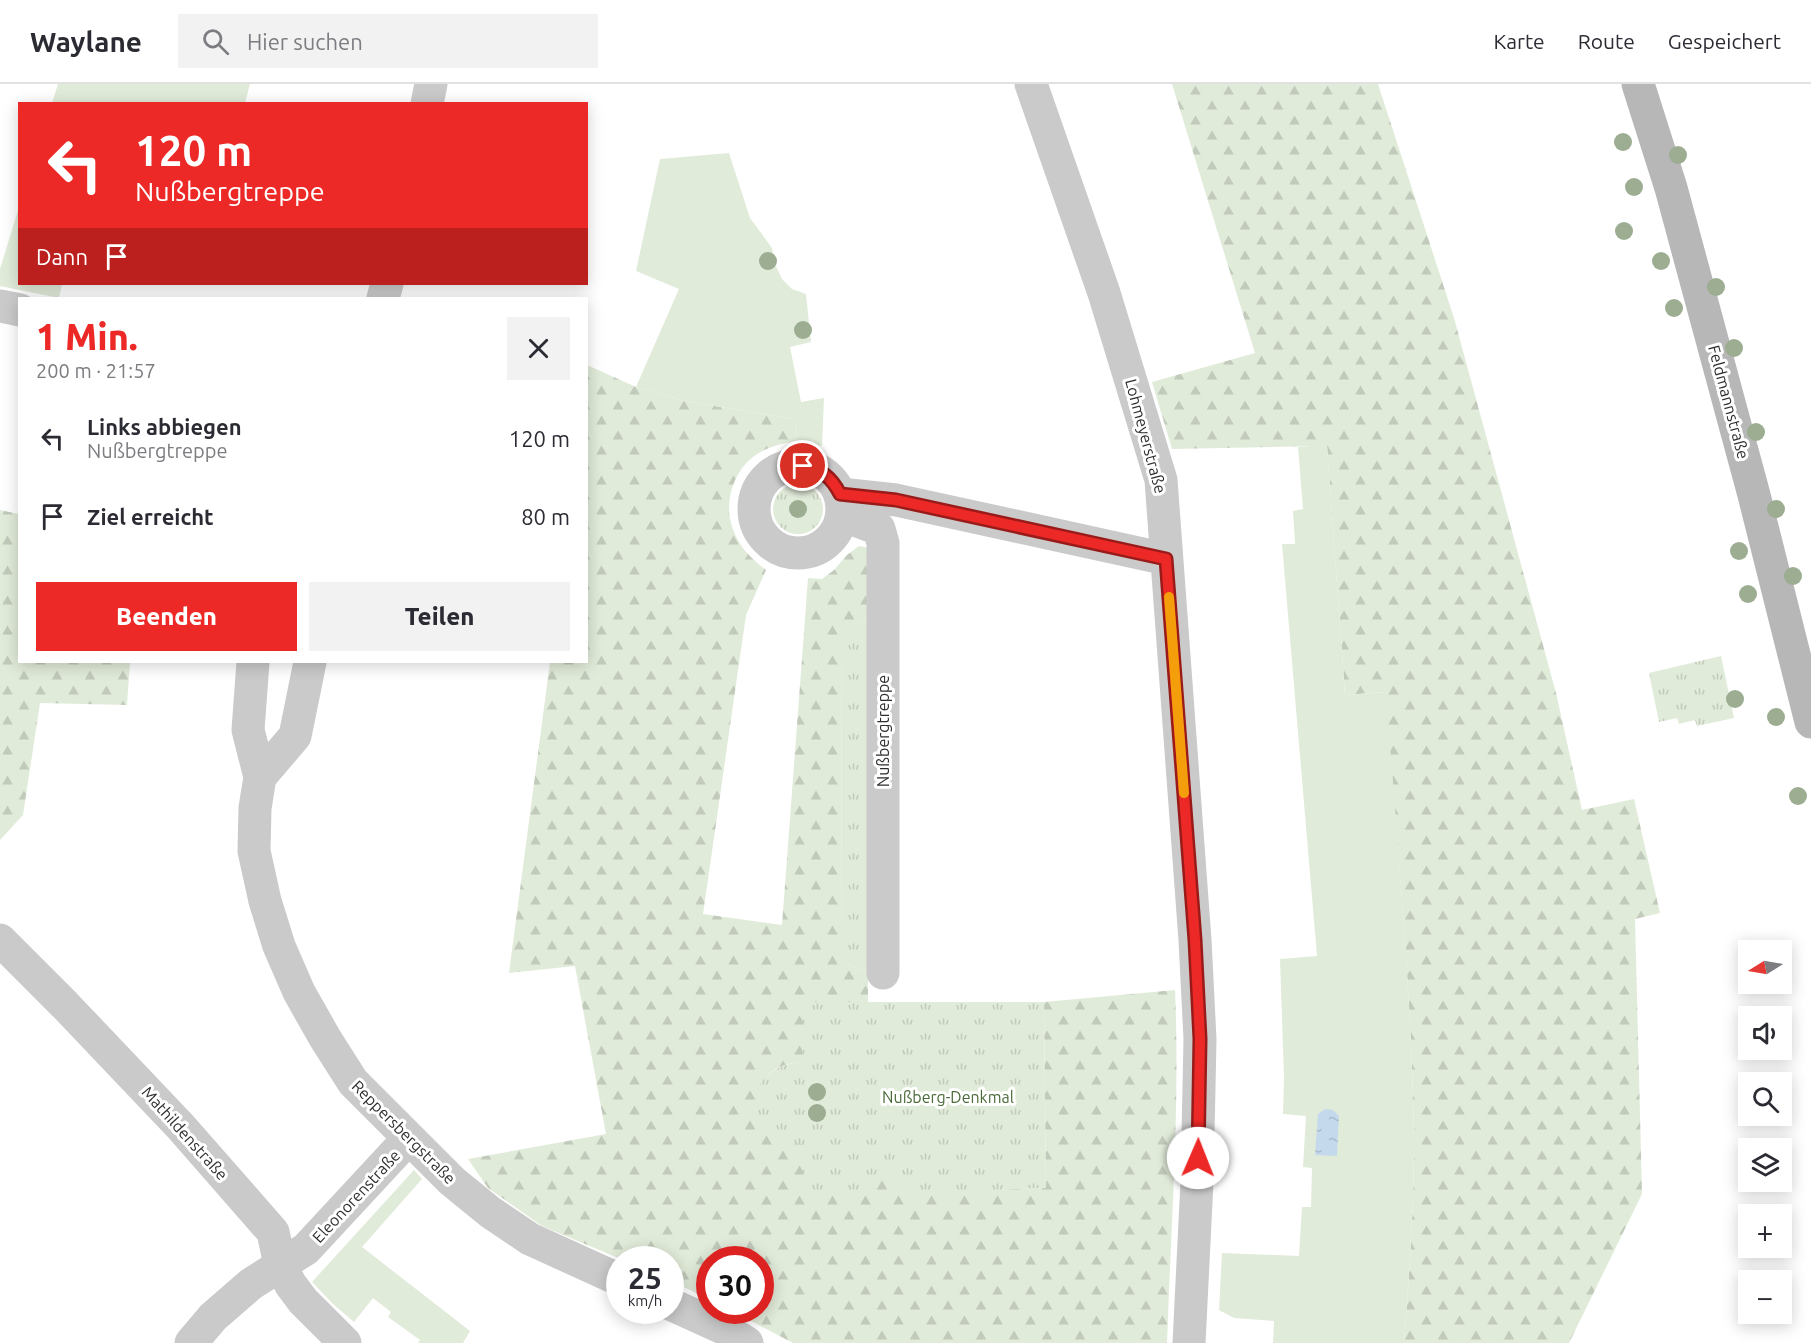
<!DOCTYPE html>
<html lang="de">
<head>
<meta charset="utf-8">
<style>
  :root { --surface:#fff; --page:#f2f2f3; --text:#2b2b33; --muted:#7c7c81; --line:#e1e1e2; --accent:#ec2926 }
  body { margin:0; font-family:Ubuntu,sans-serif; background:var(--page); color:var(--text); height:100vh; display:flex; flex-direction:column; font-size:22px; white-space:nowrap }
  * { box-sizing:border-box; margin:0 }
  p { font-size:20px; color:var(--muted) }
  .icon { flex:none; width:33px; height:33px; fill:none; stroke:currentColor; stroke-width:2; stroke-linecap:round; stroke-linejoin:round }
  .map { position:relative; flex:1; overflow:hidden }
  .side { position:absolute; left:18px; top:213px; width:570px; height:366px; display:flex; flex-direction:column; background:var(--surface); border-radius:0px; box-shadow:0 3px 15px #0003 }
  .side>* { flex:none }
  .guide { position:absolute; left:18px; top:18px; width:570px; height:183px; border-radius:0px; box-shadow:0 3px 15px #0003; background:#ec2926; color:#fff; overflow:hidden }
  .needle { width:39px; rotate:259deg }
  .buttons { position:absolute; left:1738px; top:856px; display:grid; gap:12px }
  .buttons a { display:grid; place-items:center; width:54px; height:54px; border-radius:0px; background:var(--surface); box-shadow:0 3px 15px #0003; font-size:30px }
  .speed { position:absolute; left:606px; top:1162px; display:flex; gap:12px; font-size:30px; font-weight:700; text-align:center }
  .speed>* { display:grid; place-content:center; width:78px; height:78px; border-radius:50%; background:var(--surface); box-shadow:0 3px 15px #0003; line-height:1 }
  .speed small { font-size:15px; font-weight:400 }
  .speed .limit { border:9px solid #d22; background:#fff; color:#111 }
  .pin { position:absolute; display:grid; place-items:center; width:51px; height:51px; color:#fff; margin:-26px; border:3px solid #fff; border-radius:50%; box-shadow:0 2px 6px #0007 }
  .me { position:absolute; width:66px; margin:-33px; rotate:1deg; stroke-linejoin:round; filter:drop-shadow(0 0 4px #0008) }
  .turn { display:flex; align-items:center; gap:21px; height:126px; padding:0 18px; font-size:27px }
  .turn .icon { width:78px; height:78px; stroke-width:2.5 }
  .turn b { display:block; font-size:42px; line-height:51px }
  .then { display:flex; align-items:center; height:57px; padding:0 18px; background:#0003; gap:12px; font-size:22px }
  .round { display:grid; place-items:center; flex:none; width:63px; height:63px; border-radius:0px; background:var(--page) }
  .overview { display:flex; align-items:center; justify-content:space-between; height:102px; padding:0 18px }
  h1 { font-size:36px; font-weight:800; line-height:45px; color:var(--accent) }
  .primary-button { display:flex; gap:12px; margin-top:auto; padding:12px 18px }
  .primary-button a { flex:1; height:69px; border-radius:0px; background:var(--accent); color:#fff; font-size:24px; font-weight:800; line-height:69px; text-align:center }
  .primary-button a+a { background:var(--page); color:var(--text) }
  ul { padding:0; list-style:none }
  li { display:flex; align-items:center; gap:18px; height:78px; padding:0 18px }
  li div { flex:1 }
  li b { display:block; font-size:22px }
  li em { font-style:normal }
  header { display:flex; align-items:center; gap:36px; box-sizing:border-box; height:84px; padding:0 30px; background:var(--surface); border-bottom:2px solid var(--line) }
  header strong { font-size:28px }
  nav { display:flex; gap:33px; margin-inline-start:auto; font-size:21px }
  .search { width:420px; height:54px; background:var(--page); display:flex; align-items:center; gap:15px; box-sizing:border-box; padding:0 21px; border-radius:0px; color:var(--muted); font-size:22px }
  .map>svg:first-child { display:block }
  .grass { fill:url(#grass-tufts) }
  .forest { fill:url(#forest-firs) }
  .garden { fill:#e1ebd9 }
  .water { fill:url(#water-ripples) }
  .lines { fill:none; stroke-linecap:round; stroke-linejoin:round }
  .street { stroke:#cacaca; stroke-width:33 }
  .secondary { stroke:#b7b7b7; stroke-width:33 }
  .tree { fill:#9cad92 }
  .route-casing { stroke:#991b19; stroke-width:15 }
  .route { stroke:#ec2926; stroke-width:10 }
  .slow { stroke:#f59e0b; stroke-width:10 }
  .labels { text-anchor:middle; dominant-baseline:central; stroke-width:6; stroke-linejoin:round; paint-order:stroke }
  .street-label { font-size:16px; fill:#2d2d2d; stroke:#fff }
  .park-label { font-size:16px; fill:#4b6a39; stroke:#fff }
</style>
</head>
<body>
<header>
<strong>Waylane</strong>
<div class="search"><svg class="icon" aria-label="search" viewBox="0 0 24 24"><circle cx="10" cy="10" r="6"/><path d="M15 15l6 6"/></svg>Hier suchen</div>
<nav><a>Karte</a><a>Route</a><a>Gespeichert</a></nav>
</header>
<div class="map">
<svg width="1811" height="1259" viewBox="0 0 1811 1259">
  <defs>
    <pattern id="grass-tufts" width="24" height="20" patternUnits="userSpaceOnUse" patternTransform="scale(1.5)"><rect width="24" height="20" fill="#e1ebd9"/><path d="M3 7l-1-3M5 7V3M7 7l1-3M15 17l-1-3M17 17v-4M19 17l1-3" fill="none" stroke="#c1cabb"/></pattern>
    <pattern id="forest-firs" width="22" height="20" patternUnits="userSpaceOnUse" patternTransform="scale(1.5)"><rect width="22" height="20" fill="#e1ebd9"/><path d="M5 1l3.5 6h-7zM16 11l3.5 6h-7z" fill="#c1cabb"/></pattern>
    <pattern id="water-ripples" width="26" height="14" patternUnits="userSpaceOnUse" patternTransform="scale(1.5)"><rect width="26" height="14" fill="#c4d9ec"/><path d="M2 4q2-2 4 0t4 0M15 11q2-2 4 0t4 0" fill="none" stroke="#a9bbcb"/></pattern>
  </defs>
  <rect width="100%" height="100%" fill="#fff"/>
  <path class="grass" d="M773 425a25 25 0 1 1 50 0a25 25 0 1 1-50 0Z
    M869,539L868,889L841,877L842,540Z
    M1721,572L1734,634L1697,642L1695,636L1679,640L1677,634L1659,638L1649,589Z
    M802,918H1044L1046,1104L803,1114V1061C739,1059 737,983 802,978Z"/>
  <path class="forest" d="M1172,0H1378L1454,234L1556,609L1582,726L1634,715L1660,829L1635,835L1642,1110L1569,1259H1404C1409,1193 1414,1125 1414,1059C1412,908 1397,758 1385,608L1345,611L1327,362L1172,365L1152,298L1255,269Z
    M587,281L636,303L684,317L795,335L796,357C782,360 765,363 753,373C731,390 723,423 734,448C740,464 753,476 766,486L746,531L703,830L782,841L808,494L822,495L834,486L847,471L859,462L869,464V539L842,541L841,864V877L868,889V918H803L802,978C738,981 740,1061 803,1060V1113L869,1111L873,1099C882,1094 887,1092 897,1095L904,1109L1046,1104L1044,918L1175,906C1180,1024 1171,1141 1167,1259H793L732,1227H760V1176H710L709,1215L671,1197L670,1176H623L542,1142L488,1104L468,1075L606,1050L575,882L509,889L550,578H586Z
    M0,426L19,430L20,578H130L127,621L40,619L23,731L0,756Z"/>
  <path class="garden" d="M58,0H250L245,19H52Z
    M729,69L750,134L772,164L775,180L782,195L792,205L806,210L811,258L790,263L801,318L824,314L822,362L796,357L795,335L684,317L636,303L679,205L636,187L660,75Z
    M19,123L20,200H62L59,214L0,202V185Z
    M1327,361L1345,611L1386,608C1397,758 1412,908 1414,1059C1414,1125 1409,1193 1404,1259H1273L1274,1237L1234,1234L1219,1226L1222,1169L1299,1172L1302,1123H1311L1312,1084L1303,1083L1306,1032L1283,1030L1284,993L1280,875L1317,872L1282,460H1295L1293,427L1303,425L1298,363Z
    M414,1086L422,1095L362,1163L470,1247L463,1259H418L420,1256L388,1233L391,1228L373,1214L354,1238L333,1220L312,1198Z"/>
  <path class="water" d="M1325,1025L1333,1026L1339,1032L1337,1072L1315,1071L1318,1030Z"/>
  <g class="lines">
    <path class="street" d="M1031,0L1104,209L1161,396L1195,856L1200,955L1197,1098L1189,1259
      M427,20L431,0
      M383,214L387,200
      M0,222L20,226
      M754 425a44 44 0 1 1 88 0a44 44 0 1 1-88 0Z
      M840,410L896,416L1166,475
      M842,431L879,445L883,459V889
      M253,578L248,646L260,693L255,724L254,767L265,817L279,862L299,908L325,954L353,998L452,1097L490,1128L530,1155L620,1196
      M260,693L295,652L310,578
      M0,856L65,921L181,1043L273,1148L280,1181L291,1201L303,1217L345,1259
      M670,1220L725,1245L747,1259
      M191,1259L213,1233L251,1200L306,1165L409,1054"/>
    <path class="secondary" d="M1638,0L1671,104L1754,411L1811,638"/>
  </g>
  <g class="tree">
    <circle cx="1623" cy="58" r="9"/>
    <circle cx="1678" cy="71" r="9"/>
    <circle cx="1634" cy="103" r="9"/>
    <circle cx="1624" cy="147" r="9"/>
    <circle cx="768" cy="177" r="9"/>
    <circle cx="1661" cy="177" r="9"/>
    <circle cx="1716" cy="203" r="9"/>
    <circle cx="1674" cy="224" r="9"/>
    <circle cx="803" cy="246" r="9"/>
    <circle cx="1734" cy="264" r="9"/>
    <circle cx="1756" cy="348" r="9"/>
    <circle cx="798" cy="425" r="9"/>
    <circle cx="1776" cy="425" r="9"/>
    <circle cx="1739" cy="467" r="9"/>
    <circle cx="1793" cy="492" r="9"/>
    <circle cx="1748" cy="510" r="9"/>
    <circle cx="1735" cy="615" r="9"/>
    <circle cx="1776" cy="633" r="9"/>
    <circle cx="1798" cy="712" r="9"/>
    <circle cx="817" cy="1008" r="9"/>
    <circle cx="817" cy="1029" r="9"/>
  </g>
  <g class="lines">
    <defs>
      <path id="route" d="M803,382C821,384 832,394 840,410L896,416L1166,475L1195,856L1200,955L1198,1074"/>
    </defs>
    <use href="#route" class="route-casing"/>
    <use href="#route" class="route"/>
    <path class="slow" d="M1169,513L1184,709"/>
  </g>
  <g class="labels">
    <g class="street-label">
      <text transform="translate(1729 318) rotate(75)">Feldmannstraße</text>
      <text transform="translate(1146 352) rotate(75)">Lohmeyerstraße</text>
      <text transform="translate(883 647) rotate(-90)">Nußbergtreppe</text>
      <text transform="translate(404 1048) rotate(45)">Reppersbergstraße</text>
      <text transform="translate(185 1049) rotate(48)">Mathildenstraße</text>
      <text transform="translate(356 1112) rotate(-47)">Eleonorenstraße</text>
    </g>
    <g class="park-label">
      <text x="948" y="1013">Nußberg-Denkmal</text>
    </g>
  </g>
</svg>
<div class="buttons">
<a><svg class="needle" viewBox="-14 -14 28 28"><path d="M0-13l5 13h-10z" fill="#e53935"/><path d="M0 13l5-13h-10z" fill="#7c7c81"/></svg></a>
<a><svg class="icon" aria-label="sound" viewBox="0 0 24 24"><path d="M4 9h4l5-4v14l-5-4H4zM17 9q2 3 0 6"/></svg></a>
<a><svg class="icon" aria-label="search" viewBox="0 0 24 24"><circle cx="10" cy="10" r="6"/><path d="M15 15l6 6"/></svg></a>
<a><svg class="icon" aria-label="layers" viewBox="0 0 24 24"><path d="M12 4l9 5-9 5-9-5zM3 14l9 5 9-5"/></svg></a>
<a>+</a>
<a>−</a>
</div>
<div class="speed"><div>25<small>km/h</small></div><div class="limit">30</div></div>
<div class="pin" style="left:803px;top:382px;background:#d93025"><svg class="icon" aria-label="arrive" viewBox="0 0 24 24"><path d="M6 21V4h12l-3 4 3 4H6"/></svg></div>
<svg class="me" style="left:1198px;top:1074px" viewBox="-20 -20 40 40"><circle r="19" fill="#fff"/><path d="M0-13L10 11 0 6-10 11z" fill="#ec2926"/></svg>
<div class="guide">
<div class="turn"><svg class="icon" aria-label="left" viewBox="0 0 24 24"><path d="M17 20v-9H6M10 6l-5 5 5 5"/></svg><div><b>120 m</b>Nußbergtreppe</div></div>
<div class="then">Dann<svg class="icon" aria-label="arrive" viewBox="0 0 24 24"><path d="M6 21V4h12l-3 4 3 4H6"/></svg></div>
</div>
<section class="side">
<div class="overview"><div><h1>1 Min.</h1><p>200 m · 21:57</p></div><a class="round"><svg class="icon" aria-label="close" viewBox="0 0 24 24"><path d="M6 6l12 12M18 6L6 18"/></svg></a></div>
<ul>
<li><svg class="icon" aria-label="left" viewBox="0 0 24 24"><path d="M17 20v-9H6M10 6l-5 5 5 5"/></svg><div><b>Links abbiegen</b><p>Nußbergtreppe</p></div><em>120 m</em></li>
<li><svg class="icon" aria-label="arrive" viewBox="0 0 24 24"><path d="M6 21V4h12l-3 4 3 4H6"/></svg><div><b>Ziel erreicht</b></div><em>80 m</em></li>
</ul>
<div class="primary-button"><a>Beenden</a><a>Teilen</a></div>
</section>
</div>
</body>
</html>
